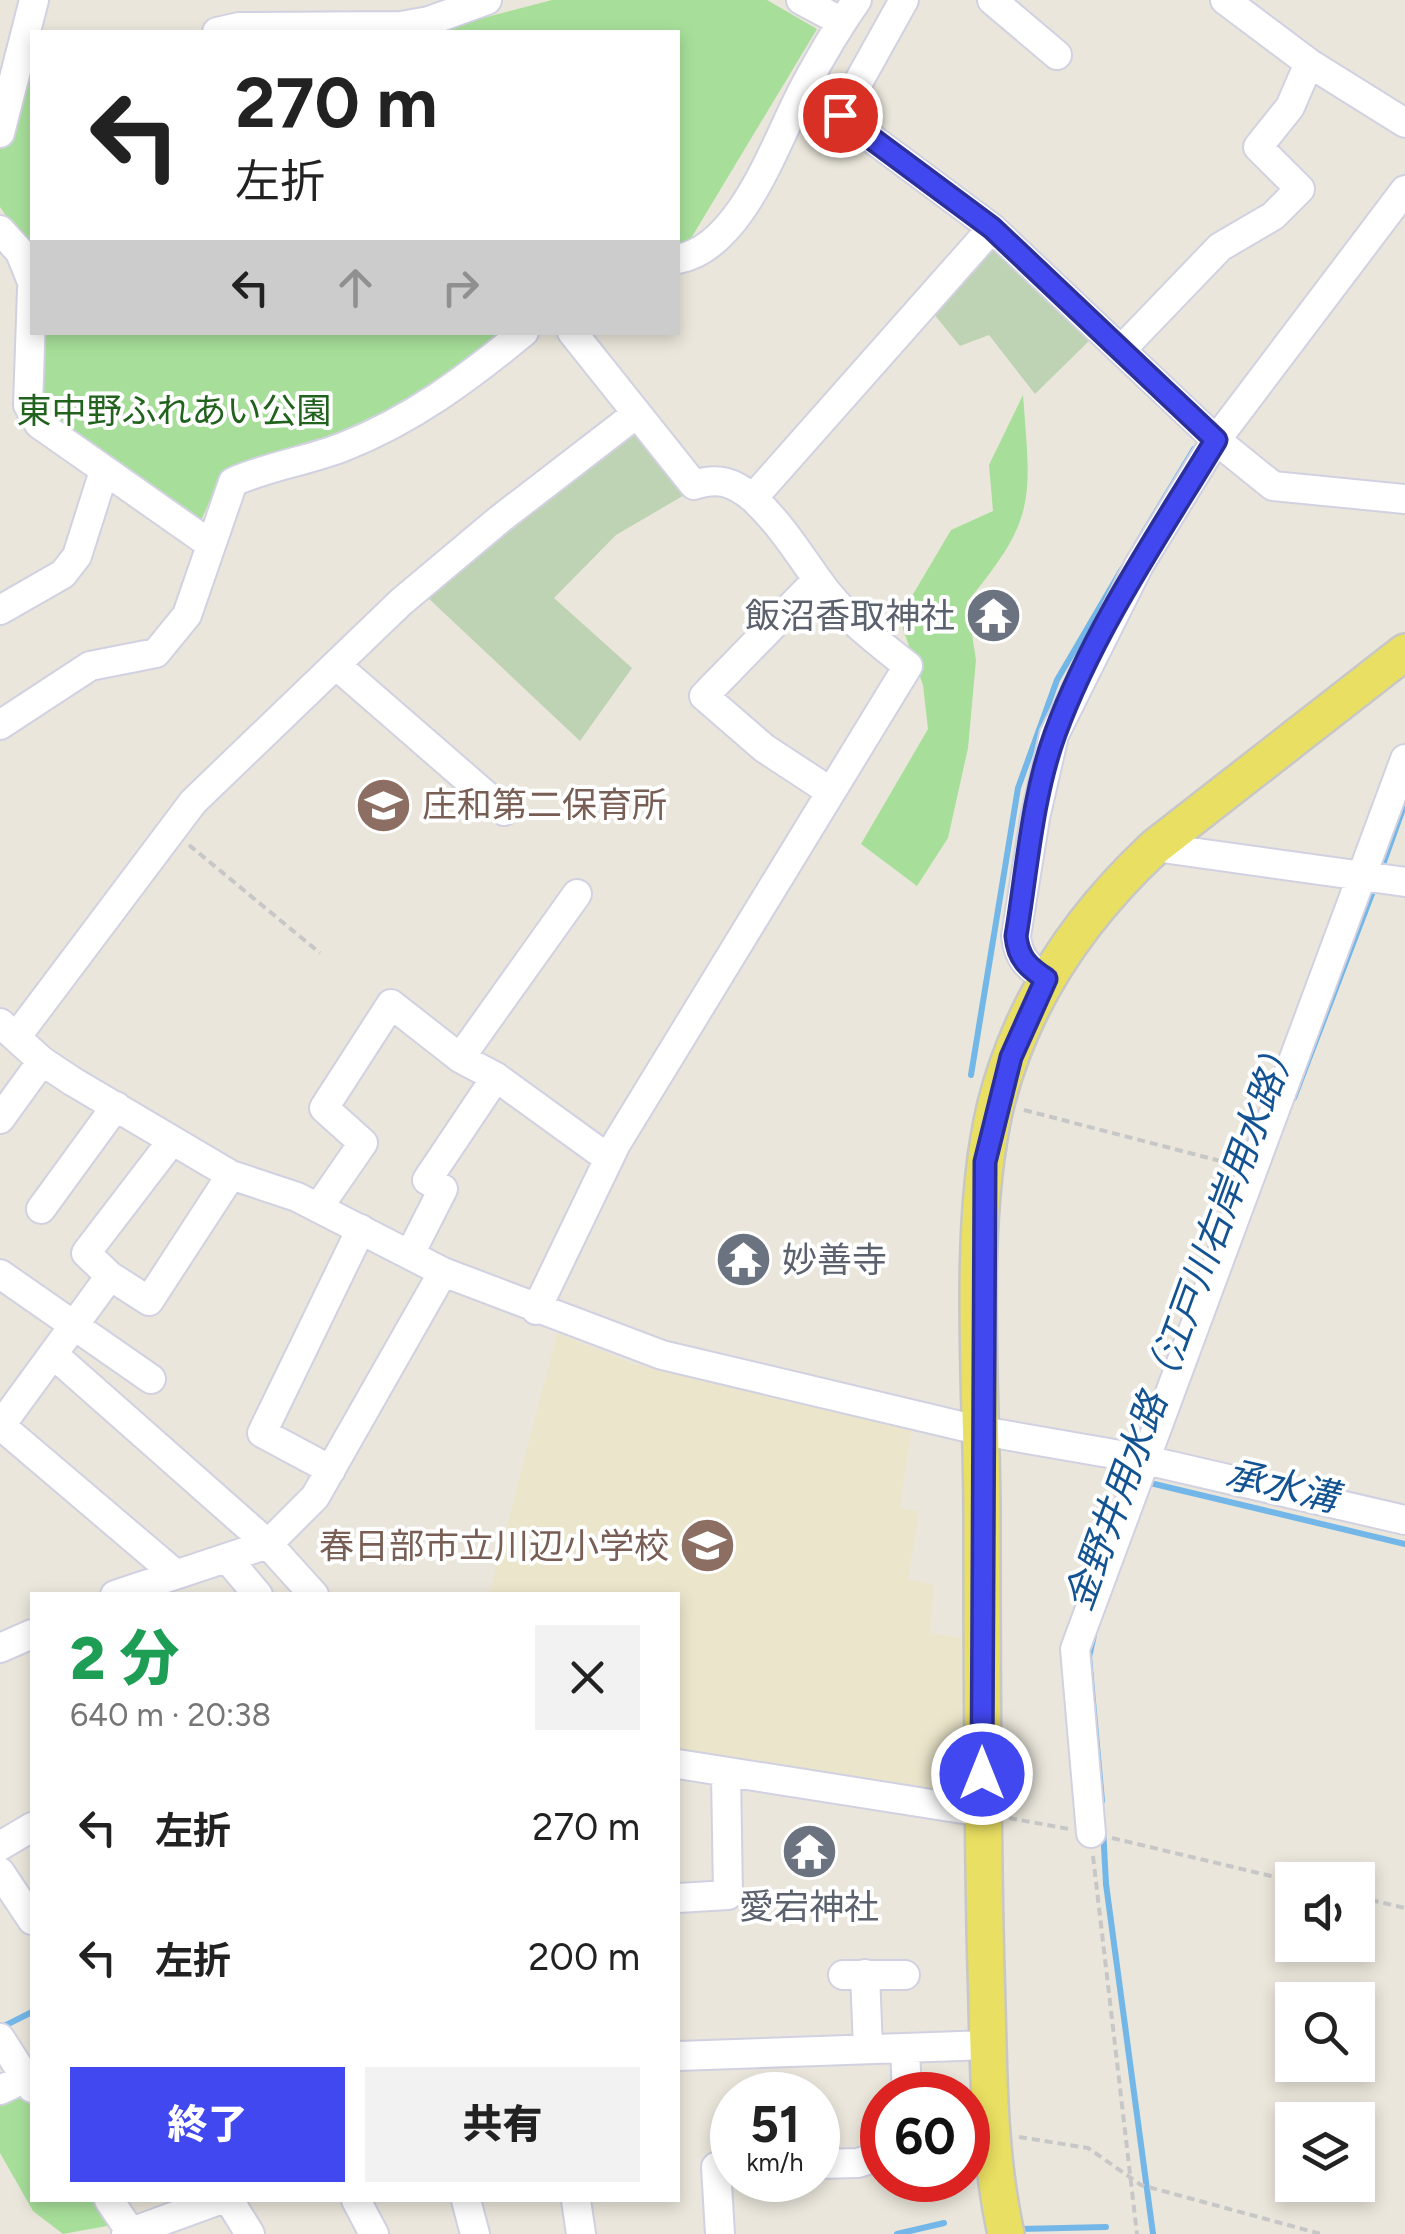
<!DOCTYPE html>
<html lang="ja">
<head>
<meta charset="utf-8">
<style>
  :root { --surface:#fff; --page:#f2f2f2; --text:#222; --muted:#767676; --accent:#4248f0 }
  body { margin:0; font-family:Figtree,"Noto Sans JP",sans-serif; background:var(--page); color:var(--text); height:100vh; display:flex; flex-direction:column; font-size:38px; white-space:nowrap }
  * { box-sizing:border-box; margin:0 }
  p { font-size:32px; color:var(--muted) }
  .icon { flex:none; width:55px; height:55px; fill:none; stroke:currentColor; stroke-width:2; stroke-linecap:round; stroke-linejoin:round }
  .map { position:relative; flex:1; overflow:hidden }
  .details { position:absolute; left:30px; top:1592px; width:650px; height:610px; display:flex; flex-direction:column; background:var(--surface); border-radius:0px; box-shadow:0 5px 15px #0003 }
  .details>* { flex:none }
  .hud { position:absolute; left:30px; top:30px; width:650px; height:305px; border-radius:0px; box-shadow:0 5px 15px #0003; background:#fff; color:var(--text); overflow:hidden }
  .tools { position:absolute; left:1275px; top:1862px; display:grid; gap:20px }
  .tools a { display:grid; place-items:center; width:100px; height:100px; border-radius:0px; background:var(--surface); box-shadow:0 5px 15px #0003; font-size:50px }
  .speed { position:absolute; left:710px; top:2072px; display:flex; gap:20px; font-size:50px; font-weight:700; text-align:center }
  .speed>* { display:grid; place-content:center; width:130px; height:130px; border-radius:50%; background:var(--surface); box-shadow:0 5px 15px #0003; line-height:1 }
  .speed small { font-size:25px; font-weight:400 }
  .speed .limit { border:15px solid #d22; background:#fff; color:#111 }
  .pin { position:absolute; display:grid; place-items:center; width:85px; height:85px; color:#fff; margin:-42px; border:5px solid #fff; border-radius:50%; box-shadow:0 2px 10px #0007 }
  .me { position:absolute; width:110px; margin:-55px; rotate:0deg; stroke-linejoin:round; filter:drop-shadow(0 0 8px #0008) }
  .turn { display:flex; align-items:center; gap:35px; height:210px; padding:0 40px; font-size:45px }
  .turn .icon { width:130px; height:130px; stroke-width:2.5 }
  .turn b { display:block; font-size:70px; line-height:85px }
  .lanes { display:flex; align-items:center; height:95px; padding:0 40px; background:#0003; justify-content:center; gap:50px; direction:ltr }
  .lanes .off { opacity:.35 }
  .round { display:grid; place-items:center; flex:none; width:105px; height:105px; border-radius:0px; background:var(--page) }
  .summary { display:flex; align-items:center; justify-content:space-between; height:170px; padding:0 40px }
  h1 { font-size:60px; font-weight:800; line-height:75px; color:#1e9e55 }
  .cta { display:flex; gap:20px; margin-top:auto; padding:20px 40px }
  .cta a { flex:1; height:115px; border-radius:0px; background:var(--accent); color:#fff; font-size:40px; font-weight:800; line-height:115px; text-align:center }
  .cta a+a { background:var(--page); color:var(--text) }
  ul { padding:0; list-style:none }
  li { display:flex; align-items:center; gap:30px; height:130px; padding:0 40px }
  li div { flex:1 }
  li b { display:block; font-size:38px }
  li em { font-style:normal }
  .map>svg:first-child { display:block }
  .education { fill:#ebe6cb }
  .green { fill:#a7df9a }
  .cemetery { fill:#bed3b3 }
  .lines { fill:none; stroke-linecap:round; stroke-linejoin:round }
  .stream { stroke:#73b6e8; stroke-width:6 }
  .minor-casing { stroke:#d1d1e1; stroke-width:32 }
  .major-casing { stroke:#c7c7c7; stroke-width:40 }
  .path { stroke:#c7c7c7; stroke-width:4; stroke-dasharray:8 5; stroke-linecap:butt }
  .minor { stroke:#fff; stroke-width:28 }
  .major { stroke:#e9df62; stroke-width:35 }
  .route-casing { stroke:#2b2f9c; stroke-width:25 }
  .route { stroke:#4248f0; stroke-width:18 }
  .labels { text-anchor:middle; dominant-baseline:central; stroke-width:8; stroke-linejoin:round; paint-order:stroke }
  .park-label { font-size:35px; fill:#21621d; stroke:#fff }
  .worship-label { font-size:35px; fill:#5b616d; stroke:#fff; text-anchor:end }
  .education-label { font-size:35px; fill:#785e54; stroke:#fff; text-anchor:start }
  .water-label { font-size:38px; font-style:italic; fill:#145392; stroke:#fff }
</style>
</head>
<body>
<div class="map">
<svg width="1405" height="2234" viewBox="0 0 1405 2234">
  <rect width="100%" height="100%" fill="#eae6db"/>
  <path class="education" d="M557,1333L634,1364L912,1428L900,1508L919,1511L908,1580L934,1584L930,1633L962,1638L964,1797L678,1750V1595H489Z"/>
  <path class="green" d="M552,0H767L817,29L687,245L678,247V32H429Z
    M32,70V254L0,207V143Z
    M34,333H503L438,386L337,433L222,473L200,523L28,405Z
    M1023,395C1031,500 1037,518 967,602L976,660L968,748L948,838L917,886L861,844L928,729L923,685L899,618L951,530L993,511L989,465Z
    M23,2091L32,2106V2200H95L112,2225L63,2234L33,2211L0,2153V2102Z"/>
  <path class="cemetery" d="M996,244L1094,336L1035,394L989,335L960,346L933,313Z
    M634,432L686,494L616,535L554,598L632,668L580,741L426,596L508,524Z"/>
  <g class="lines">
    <path class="stream" d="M1136,545L1194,449
      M1381,870L1405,803
      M971,1075L1018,788L1057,680L1122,569
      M1294,1098L1375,886
      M1146,1482L1405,1544
      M1094,1635L1089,1657L1102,1801
      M1103,1828L1106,1884L1153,2234
      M0,2028L32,2012
      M1020,2229L1106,2227
      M897,2234L944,2223"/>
    <defs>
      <path id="minor" d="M801,0L842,22
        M992,0L1057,55
        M217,32L239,27L401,26L429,21L487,0
        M1309,63L1405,123
        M804,88L992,228L1216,440L1273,486L1405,499
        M840,115L904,0
        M0,133L34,0
        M0,230L20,252L32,282
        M678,259C743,247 777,137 805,86C821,56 838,27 857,0
        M32,289L28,405L39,424L210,544
        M572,332L694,485C719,477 733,482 753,498L992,228
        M1121,350L1220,247L1273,216L1300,189L1258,147L1290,107L1309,63L1225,0
        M817,580L704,696L764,748L831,792
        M0,610L63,574L77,556L104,471
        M336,665L504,811
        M0,725L90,666L156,653L187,615L233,482C269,466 307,461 343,447C412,420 468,378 524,332
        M1155,847L1405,882
        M577,894L460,1058L496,1077L609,1159
        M1046,979C1028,967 1018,958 1016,936L1035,818L1054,735L1139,565L1216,440L1405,190
        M0,1023L42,1061L72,1081L231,1175L297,1197L443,1272L662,1355L982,1431L1137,1458L1405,1520
        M17,1036L193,802L401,602L500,519L635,415
        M0,1119L42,1061
        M318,1208L363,1143L324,1108L391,1004L460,1058
        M41,1209L116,1106
        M410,1254L443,1189L427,1180L496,1077
        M0,1274L151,1379
        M110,1276L149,1301L231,1175
        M536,1310L616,1144L908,666C875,640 841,614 817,579C795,548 781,525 753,498
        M54,1355L268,1544L314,1595
        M0,1425L173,1572
        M1,1425L110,1276L86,1253L171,1142
        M331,1470L262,1433L361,1229
        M227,1558L258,1595
        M115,1595L268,1544L315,1497L443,1272
        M0,1648L32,1634
        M678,1764L982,1812
        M1091,1833L1075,1649L1405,759
        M0,1846L32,1827
        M0,1872L32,1920
        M678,1898L728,1895L726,1773
        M865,1974L868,2049
        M843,1975H905
        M0,2038L32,2088
        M905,2048L907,2095
        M678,2056L988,2045
        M0,2090L32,2075
        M818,2164L858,2163L882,2155
        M109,2200L132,2234
        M229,2200L250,2234
        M356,2200L374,2234
        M466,2200L475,2234
        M576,2200L581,2234
        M126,2234L219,2200
        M720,2234L716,2167L732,2166"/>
      <path id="major" d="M1006,2234C987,2149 989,2057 986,1970C982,1819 982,1667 982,1516C982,1391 967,1228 995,1108C1020,1005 1079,918 1155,847L1405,652"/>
    </defs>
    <use href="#minor" class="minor-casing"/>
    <use href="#major" class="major-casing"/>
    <path class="path" d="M189,845L320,953
      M1024,1110L1232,1164
      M1009,1818L1069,1829
      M1112,1838L1292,1881
      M1093,1856L1137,2234
      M1358,1897L1405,1908
      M1019,2137L1088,2148L1141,2185L1321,2234"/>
    <use href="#minor" class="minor"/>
    <use href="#major" class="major"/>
  </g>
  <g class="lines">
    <defs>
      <path id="route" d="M840,115L992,228L1216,440C1159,534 1093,630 1055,734C1032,797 1027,870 1016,936C1018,958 1028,967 1046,979L1011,1057L985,1162L982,1774"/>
    </defs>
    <use href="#route" class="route-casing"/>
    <use href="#route" class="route"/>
  </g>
  <defs>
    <symbol id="temple-disc" viewBox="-11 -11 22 22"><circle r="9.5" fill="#6b7280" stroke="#fff"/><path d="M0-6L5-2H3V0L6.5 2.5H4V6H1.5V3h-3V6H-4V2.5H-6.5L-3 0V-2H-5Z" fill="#fff"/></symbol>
    <symbol id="school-disc" viewBox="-11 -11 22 22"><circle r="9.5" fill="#8d6e63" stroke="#fff"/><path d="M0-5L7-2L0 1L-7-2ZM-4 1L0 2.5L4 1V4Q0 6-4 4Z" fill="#fff"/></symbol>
  </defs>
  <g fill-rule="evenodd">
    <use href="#temple-disc" x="962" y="584" width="63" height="63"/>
    <use href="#school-disc" x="352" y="774" width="63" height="63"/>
    <use href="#temple-disc" x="712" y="1228" width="63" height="63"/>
    <use href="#school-disc" x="676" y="1514" width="63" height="63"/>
    <use href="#temple-disc" x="778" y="1820" width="63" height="63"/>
  </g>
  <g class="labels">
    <g class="park-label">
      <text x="174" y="411">東中野ふれあい公園</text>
    </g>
    <g class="worship-label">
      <text x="955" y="616">飯沼香取神社</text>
      <text x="782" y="1260" text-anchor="start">妙善寺</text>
      <text x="809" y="1907" text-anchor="middle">愛宕神社</text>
    </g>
    <g class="education-label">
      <text x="422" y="805">庄和第二保育所</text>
      <text x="669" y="1546" text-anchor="end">春日部市立川辺小学校</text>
    </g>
    <g class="water-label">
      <text transform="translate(1181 1323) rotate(-70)">金野井用水路（江戸川右岸用水路）</text>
      <text transform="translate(1282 1486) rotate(13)">承水溝</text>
    </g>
  </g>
</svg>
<div class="tools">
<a><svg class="icon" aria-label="sound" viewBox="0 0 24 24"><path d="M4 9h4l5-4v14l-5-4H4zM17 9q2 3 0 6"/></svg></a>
<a><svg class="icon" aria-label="search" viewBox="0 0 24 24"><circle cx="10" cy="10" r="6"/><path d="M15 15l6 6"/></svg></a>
<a><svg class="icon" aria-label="layers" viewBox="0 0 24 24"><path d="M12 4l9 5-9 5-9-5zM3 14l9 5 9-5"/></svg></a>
</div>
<div class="speed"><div>51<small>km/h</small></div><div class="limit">60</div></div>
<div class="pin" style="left:840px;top:115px;background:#d93025"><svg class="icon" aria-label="arrive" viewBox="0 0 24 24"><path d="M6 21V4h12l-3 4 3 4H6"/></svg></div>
<svg class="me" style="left:982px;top:1774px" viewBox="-20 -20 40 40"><circle r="17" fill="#4248f0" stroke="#fff" stroke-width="3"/><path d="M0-11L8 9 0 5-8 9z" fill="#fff"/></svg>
<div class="hud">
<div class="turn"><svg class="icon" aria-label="left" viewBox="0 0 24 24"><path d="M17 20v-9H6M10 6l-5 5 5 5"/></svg><div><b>270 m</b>左折</div></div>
<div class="lanes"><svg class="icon" aria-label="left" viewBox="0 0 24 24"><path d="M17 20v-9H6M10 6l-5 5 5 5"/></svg><svg class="icon off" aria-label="ahead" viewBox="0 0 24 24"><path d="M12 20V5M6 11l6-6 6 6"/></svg><svg class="icon off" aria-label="right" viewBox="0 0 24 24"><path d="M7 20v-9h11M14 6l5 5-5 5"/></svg></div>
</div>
<section class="details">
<div class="summary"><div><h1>2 分</h1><p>640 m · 20:38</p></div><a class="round"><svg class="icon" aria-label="close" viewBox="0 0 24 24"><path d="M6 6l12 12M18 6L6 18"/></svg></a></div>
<ul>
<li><svg class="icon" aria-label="left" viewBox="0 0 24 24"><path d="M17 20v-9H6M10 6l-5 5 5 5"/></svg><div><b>左折</b></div><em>270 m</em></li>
<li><svg class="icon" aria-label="left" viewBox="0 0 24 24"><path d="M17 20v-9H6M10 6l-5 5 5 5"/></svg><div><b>左折</b></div><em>200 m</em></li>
</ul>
<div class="cta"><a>終了</a><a>共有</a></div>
</section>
</div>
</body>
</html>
